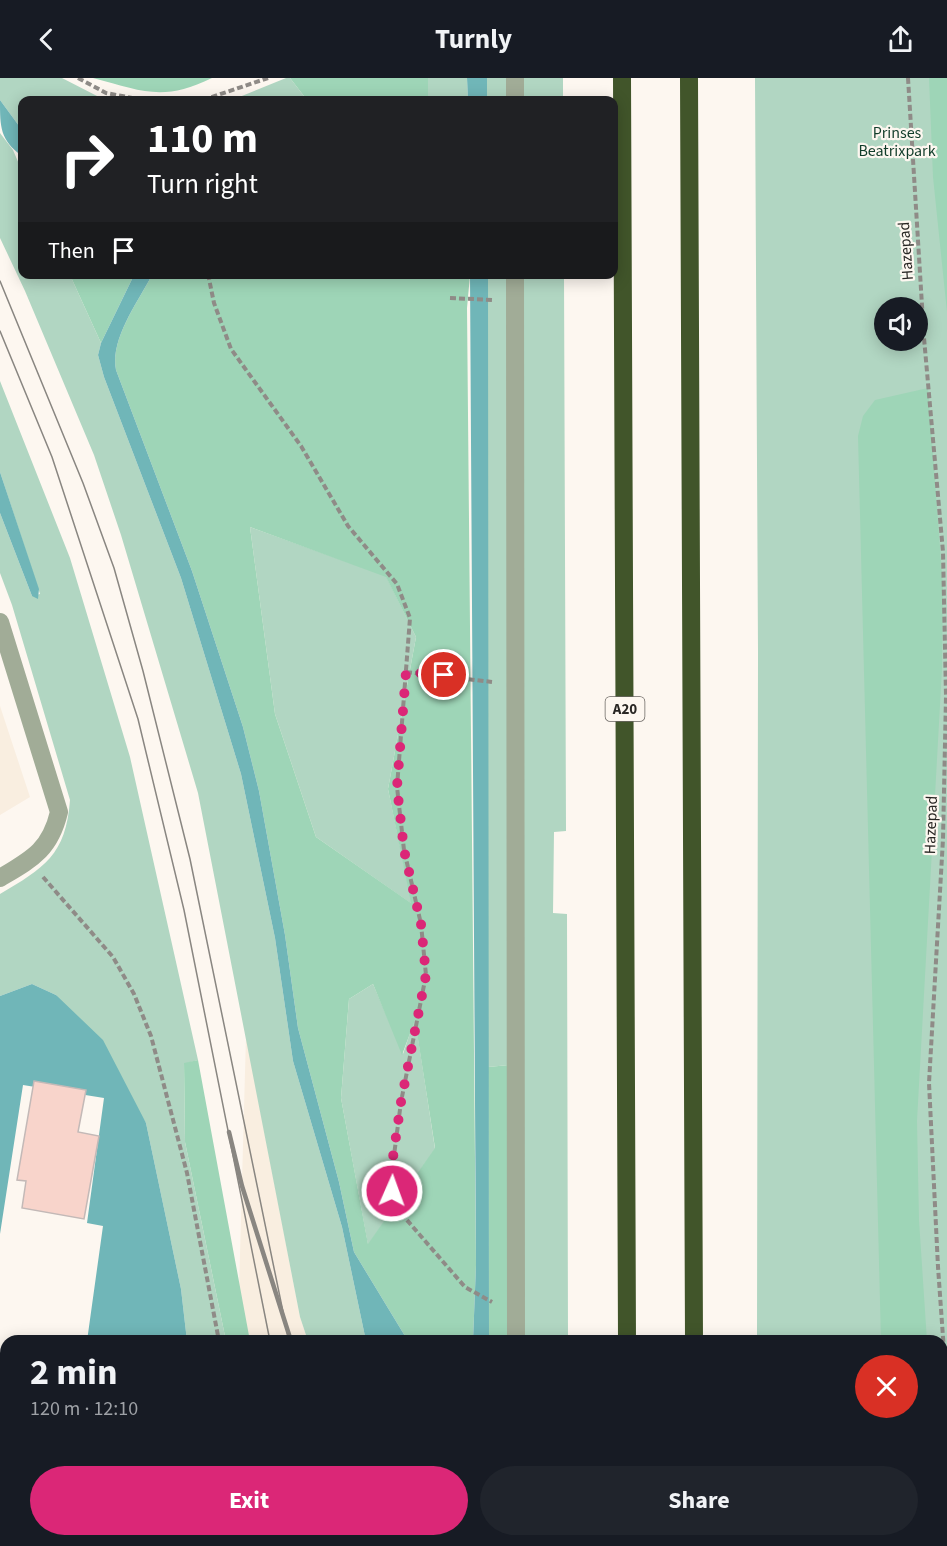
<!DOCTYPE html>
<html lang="en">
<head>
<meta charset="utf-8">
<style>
  :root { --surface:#171b24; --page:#20242c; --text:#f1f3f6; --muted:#9ea1a6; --accent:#db2777 }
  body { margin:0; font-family:"Source Sans 3",sans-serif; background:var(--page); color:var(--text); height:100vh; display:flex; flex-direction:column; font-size:22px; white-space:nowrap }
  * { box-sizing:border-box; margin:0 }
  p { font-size:20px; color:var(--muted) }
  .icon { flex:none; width:33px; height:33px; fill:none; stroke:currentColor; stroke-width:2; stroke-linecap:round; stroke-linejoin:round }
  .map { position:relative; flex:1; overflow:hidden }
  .side { position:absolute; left:0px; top:1257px; width:948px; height:212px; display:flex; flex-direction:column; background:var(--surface); border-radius:18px 18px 0 0; box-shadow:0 3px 15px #0003 }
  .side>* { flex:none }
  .banner { position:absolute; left:18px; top:18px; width:600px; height:183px; border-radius:12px; box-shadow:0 3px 15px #0003; background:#202124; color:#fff; overflow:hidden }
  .tools { position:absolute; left:874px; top:219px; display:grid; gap:12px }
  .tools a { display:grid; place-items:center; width:54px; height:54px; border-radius:50%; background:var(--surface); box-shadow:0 3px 15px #0003; font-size:30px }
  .pin { position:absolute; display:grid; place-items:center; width:51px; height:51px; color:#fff; margin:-26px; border:3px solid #fff; border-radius:50%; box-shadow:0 2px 6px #0007 }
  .me { position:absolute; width:66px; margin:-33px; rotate:2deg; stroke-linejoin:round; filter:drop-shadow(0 0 4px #0008) }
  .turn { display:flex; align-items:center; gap:21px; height:126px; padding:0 30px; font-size:27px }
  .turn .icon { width:78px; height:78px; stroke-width:2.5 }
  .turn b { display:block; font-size:42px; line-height:51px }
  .then { display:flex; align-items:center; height:57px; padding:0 30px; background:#0003; gap:12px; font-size:22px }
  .round { display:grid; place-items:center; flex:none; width:63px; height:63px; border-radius:32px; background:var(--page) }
  .headline { display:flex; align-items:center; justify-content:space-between; height:102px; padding:0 30px }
  h1 { font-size:36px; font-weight:700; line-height:45px }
  .primary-button { display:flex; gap:12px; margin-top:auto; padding:12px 30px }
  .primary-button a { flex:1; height:69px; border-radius:36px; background:var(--accent); color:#fff; font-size:24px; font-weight:700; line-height:69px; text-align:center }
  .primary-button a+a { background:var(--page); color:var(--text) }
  header { display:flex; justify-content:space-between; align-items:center; height:78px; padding:0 30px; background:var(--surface); font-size:27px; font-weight:700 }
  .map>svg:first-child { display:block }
  .built { fill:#f9eee0 }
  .green { fill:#b1d6c2; fill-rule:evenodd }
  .forest { fill:#9ed5b7; fill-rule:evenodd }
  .water { fill:#70b6b8 }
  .building { fill:#f8d4cb; stroke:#c3b9b7; stroke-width:1.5 }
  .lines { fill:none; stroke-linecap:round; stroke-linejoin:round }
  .path { stroke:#8f8b87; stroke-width:4; stroke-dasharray:6 3; stroke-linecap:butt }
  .minor { stroke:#a1ac97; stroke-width:18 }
  .highway { stroke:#41552a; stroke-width:18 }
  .tram { stroke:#898681; stroke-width:1.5 }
  .rail { stroke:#898681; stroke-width:4.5 }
  .route { stroke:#db2777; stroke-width:10; stroke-dasharray:0 18 }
  .labels { text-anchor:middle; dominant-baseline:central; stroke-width:4.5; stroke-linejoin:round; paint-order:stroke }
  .shield { fill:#fdf7f0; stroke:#696561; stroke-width:1.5 }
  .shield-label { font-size:15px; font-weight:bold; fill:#292724 }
  .park-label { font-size:16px; fill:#113d2a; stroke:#fdf7f0 }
  .street-label { font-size:16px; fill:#292724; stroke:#fdf7f0 }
</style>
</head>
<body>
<header><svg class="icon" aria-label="back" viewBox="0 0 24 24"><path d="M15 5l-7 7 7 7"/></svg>Turnly<svg class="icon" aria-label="share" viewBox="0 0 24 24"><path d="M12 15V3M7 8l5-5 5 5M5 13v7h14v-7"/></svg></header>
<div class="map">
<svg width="947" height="1468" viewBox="0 0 947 1468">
  <rect width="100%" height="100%" fill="#fdf7f0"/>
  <path class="built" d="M0,628L30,719L0,737Z
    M246,958L300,1239L308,1263H250L239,1213Z
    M292,1463H393L394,1468H293Z"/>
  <path class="green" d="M0,0H62L99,19L112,22H22V52L0,22Z
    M286,0H290L307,22H232Z
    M428,0H467L468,22H428Z
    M487,0H507V22H487Z
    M521,0H563V22H520Z
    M755,0H947V1468H757V1462H942V1263H757L758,574ZM885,230H918V262H885Z
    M0,55L13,72L22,93V196L70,197L101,265L98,277L104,299L181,500L241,696L275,860L293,983L342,1149L366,1263H308L300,1239L198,715L121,457L94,377L25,213L0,160Z
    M488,197H507L509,987L488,989Z
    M519,197H564L566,753L554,754L553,835L567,836L568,1263H523Z
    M0,303L70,480L130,679L198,982L184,986L185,1064L226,1263H187L181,1211L146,1045L56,917L32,906L0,918V816C44,790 66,777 70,722L12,527L0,495V435L32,518L40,516L0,394Z
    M250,449L386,498L416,559L388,711L412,826L316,759L275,636Z
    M373,906L403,976L415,940L435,1071L368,1167L341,1020L349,921Z
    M205,1463H255V1468H205Z
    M393,1463H439L445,1468H394Z"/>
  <path class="forest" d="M93,0H212C163,24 142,13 93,0Z
    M290,0H428V22H307Z
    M929,0H947V234L933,99Z
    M70,197H134L101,265Z
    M152,197H470L467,230L476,1187L473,1263H408L354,1174L339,1104L298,950L285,857L259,713L243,649L192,493L116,292C110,261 138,224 152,197ZM250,449L386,499L416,559L388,711L411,825L316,759L275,636ZM373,906L402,977L415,942L435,1070L368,1166L341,1020L349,921Z
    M928,310L943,509L942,591L917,1043L919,1142L927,1263H881L858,358L863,338L875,322Z
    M198,982L250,1263H226L185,1064L184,985Z
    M509,987V1263H489L488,989Z
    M942,1384L947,1415V1468H886V1463L942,1462Z
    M439,1463H515L516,1468H445Z"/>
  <path class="water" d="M467,0H487V22H468Z
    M0,22L22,52V78C0,62 0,49 0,22Z
    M134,197H152C138,224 110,261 116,292L192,493L243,649L259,713L285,857L298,950L339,1104L354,1174L408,1263H366L342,1149L293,983L275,860L241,696L181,500L104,299L98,277L101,265Z
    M467,197H488L489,1263H473L476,1187L470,197Z
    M0,394L39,511L38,521L32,518L0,435Z
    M32,906L56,917L103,962L146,1045L181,1211L187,1263H87L103,1148L87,1145L104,1020L23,1007L0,1156V918Z
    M118,1462L205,1463V1468H117Z"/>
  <path class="building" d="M34,1003L86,1012L78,1054L99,1058L84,1141L22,1130L26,1103L17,1102Z"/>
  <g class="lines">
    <path class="path" d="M78,0L106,15L143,22
      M908,0L924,260L943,474L946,618L943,761L929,1005L938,1189L947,1315
      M203,22L268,0
      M208,196L214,225L231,271L301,368L348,448L397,506L410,540L397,709L404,772L421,846L426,897L401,1024L391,1100L393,1126L465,1209L492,1224
      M450,220L493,222
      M406,594L492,604
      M43,799L113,879L134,916L151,958L187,1095L219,1263
      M77,1468L78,1462
      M235,1468V1462"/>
    <path class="minor" d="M515,22V0
      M515,196L516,1263
      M0,544L59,734C50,772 32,781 0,800
      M0,1349L6,1350
      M522,1462L523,1468"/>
    <path class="highway" d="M622,0L627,1263
      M689,0L694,1263
      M628,1462V1468
      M693,1468V1462"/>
    <path class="tram" d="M0,203L83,405L114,490L143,593L190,781L289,1263
      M0,253L52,379L138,641L184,832L270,1263
      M309,1462L310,1468
      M326,1462L327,1468"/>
    <path class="rail" d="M229,1054L242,1108L291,1263
      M352,1462L354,1468"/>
  </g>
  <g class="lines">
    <path class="route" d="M392,1113L390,1100L401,1024L426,897L421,846L404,772L397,709L406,594L444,597"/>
  </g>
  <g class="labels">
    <rect class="shield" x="605.5" y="619" width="39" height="24" rx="4.5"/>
    <g class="shield-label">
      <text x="625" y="631">A20</text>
    </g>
    <g class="park-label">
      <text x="897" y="55">Prinses<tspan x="897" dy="18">Beatrixpark</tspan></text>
    </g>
    <g class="street-label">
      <text transform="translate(906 173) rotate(-94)">Hazepad</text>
      <text transform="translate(931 747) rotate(-88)">Hazepad</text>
    </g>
  </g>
</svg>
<div class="tools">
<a><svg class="icon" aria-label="sound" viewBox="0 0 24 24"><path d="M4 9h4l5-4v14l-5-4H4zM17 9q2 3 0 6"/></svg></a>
</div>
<div class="pin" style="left:444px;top:597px;background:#d93025"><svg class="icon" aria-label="arrive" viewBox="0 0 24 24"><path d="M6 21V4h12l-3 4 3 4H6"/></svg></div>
<svg class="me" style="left:392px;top:1113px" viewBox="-20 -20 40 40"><circle r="17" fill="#db2777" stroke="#fff" stroke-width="3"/><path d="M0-11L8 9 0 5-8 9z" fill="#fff"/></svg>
<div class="banner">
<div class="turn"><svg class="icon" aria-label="right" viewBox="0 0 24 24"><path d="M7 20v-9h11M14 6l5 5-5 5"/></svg><div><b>110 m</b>Turn right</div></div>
<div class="then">Then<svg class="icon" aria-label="arrive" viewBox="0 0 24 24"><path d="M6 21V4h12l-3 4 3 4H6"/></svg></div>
</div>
<section class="side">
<div class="headline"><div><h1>2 min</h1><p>120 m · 12:10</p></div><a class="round" style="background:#d93025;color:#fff"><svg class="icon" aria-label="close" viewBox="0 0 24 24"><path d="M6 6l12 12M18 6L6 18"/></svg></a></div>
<div class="primary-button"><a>Exit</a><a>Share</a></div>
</section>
</div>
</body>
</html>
